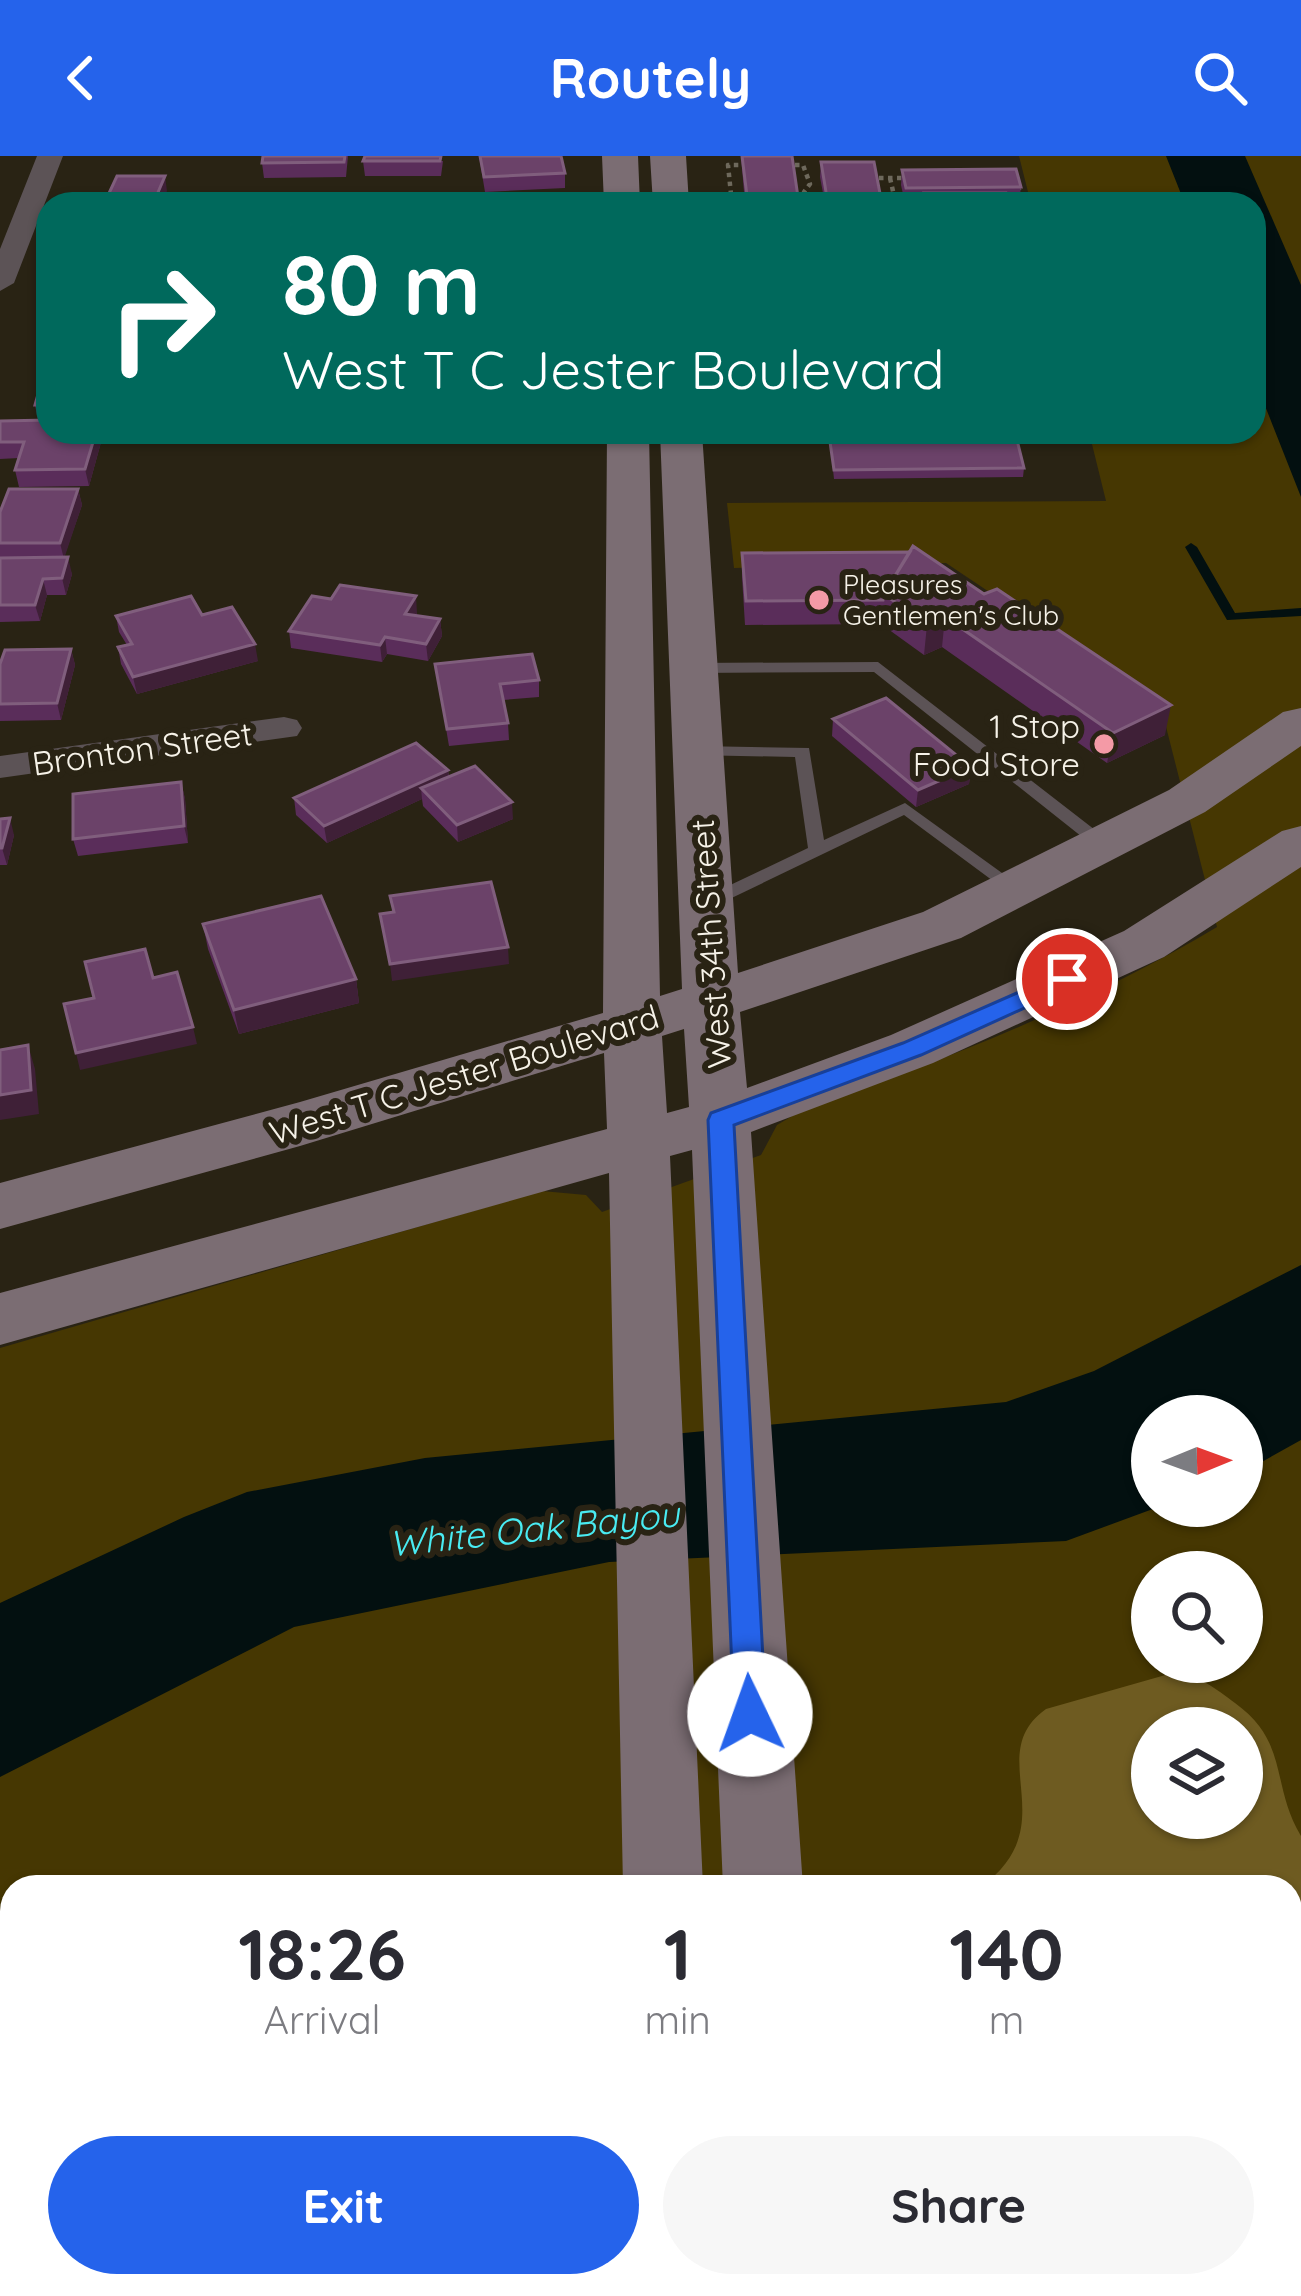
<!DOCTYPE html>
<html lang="en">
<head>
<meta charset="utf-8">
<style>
  :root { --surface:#fff; --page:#f7f7f7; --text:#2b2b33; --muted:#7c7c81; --accent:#2563eb }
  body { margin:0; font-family:Quicksand,sans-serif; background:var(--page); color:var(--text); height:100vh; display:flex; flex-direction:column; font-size:45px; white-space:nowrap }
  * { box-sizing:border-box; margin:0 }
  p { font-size:39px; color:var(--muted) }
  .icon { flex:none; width:66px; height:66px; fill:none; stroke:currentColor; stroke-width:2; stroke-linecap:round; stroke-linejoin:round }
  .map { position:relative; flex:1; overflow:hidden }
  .details { position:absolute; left:0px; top:1719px; width:1302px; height:423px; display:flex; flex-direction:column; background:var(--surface); border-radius:36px 36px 0 0; box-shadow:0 3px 9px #0004 }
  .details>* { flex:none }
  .banner { position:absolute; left:36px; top:36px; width:1230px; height:252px; border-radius:36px; box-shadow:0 3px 9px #0004; background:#00695c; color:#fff; overflow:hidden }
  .needle { width:78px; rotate:89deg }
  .buttons { position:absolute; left:1131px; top:1239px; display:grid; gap:24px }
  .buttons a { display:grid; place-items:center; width:132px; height:132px; border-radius:50%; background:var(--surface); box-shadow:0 3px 9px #0004; font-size:60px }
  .pin { position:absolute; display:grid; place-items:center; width:102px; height:102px; color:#fff; margin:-51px; border:6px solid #fff; border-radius:50%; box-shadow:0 3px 12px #0007 }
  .me { position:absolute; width:132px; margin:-66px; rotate:357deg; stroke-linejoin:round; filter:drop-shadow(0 0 9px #0008) }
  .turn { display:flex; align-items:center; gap:42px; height:252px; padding:0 48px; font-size:54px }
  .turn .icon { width:156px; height:156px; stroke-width:2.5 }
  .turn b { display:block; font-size:84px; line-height:102px }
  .eta { display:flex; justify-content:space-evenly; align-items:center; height:204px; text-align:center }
  .eta b { font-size:72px; font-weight:700; line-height:84px }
  .action { display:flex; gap:24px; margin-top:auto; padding:24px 48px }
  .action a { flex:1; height:138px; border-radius:72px; background:var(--accent); color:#fff; font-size:48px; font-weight:700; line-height:138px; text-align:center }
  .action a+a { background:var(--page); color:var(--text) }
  header { display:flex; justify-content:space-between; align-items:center; height:156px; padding:0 48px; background:var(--accent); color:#fff; font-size:54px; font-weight:700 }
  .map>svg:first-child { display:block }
  .green { fill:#463702; fill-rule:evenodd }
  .forest { fill:#6e5b21; fill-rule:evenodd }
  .water { fill:#031010 }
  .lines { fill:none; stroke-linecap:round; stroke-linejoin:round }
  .stream { fill:#031010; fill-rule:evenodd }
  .path-far1 { stroke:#6e695c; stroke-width:4.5; stroke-dasharray:4.5 4.5; stroke-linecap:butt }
  .path { stroke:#6e695c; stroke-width:9; stroke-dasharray:8 8; stroke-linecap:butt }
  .lane { fill:#5c5356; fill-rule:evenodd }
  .street { fill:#5c5356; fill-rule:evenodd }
  .secondary { fill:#7b6d73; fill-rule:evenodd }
  .wall { fill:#5a2d5a }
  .shaded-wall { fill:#3f2037 }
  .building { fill:#6b4269; stroke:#805e7d; stroke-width:3 }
  .route { fill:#2563eb; stroke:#184099; stroke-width:3 }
  .poi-dot { fill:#f49aa6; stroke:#292314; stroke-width:4.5 }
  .labels { text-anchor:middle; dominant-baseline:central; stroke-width:12; stroke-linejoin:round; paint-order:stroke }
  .far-poi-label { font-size:27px; fill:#f6f2e8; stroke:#292314; text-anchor:start }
  .poi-label { font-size:33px; fill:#f6f2e8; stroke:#292314; text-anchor:end }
  .street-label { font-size:33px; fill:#f6f2e8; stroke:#292314 }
  .water-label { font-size:36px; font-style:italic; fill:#49ebf2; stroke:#292314 }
</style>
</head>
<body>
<header><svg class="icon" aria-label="back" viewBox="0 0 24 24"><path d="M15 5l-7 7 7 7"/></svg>Routely<svg class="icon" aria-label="search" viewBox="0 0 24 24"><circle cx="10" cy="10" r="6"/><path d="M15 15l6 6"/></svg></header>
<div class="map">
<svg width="1301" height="2140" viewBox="0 0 1301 2140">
  <rect width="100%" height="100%" fill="#292314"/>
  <path class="green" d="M1019,0H1301V2140H0V1192L542,1035L586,1039L602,1056L761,999L777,969L799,956C943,904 1085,850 1217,771L1161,551L946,407L734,412L727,347L1106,345L1089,276H1254V48H1031ZM1152,1260H1242V1350H1152ZM1152,1416H1242V1506H1152ZM1152,1572H1242V1662H1152ZM12,1731H1290V2130H12Z"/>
  <path class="forest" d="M1176,1516C1201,1521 1215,1532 1235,1547C1290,1587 1270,1628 1301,1680V2066L1290,2070V1731H981C1067,1668 981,1599 1046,1553ZM1152,1572H1242V1662H1152Z"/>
  <path class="water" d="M1166,0H1245L1301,129V341L1254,222V48H1185Z
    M1301,1109V1284L1242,1317V1260H1152V1350H1161L1066,1385L609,1406L294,1471L0,1621V1447L184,1361L247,1336L425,1302L1006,1246L1094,1215Z"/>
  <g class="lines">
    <path class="stream" d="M1191,387L1197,391L1235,457L1301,452V460L1227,464L1185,391Z"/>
    <path class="path-far1" d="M786,9H803L810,28L804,36L808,48
      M879,22H908
      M890,22L896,48
      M1018,30L1023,48
      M732,48L728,9H747"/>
    <path class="path" d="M1290,2114L1301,2110
      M1165,2140L1214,2130"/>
    <path class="lane" d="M878,506L1108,684V692H1096L874,516L693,517L685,512L693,507Z
      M698,590L809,592L824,684L905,647L1023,732L1014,738L1008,736L904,659L717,749H705L702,745L705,741L808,692L795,601L692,599L690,595Z"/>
    <path class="street" d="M37,0H63L14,127L0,135V93Z
      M284,561L297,564L302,572L297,580L0,622V600Z"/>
    <path class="secondary" d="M602,0H638L640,48H604Z
      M650,0H686L689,48H653Z
      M607,276H649L660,840L682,833L660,276H702L738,817L923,756L1169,634L1283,556L1301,552V590L1205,656L961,782L740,856L747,932L891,879L1124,775L1282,675L1301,670V711L1164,801L933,907L751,976L803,1731H723L692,994L670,1000L703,1731H623L609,1017L0,1189V1137L607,973L604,897L300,990L0,1073V1027L300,946L603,857ZM684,873L689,951L667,957L662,880Z
      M628,2130H718V2140H628Z
      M750,2130H840V2140H750Z"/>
  </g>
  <path class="wall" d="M263,0H348L346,21L264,22L262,7Z
    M479,0H561L565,17V32L485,36Z
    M741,0H792L799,48H745Z
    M363,5H443L441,20H365Z
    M821,6L882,48H825L820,21Z
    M902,14L1021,31L1019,46H1008L1009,48L905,47L901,29Z
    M48,203V276L103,279L89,330L19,331L15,314L19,302L0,303V265L38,264L35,249Z
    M830,286L1024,312L1023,321L834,323Z
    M78,333L82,349L64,401L72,418L66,439H47L40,465L0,466V356Z
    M910,396L1165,579L1107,607L942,491L924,499L881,468L745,469L742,421V397Z
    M417,457L416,459L440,463L442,480L428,505L387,498L382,506L291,492L289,475Z
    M202,459L258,505L137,538L121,508L118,491L127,489L119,476L116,460Z
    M71,493L75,509L61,564L0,565V508Z
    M435,508L539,524V541L503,544L508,567L509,584L449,590Z
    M833,563L971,611L969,628L916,651L832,580Z
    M448,614L449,621L513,663L458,686L423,650L422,643L327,687L296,659L294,642Z
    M181,626L185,643L188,687L78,700L73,683Z
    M0,663L14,679L7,709H0Z
    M203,768L356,823L359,847L239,878L208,793Z"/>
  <path class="shaded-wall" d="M165,20L167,35L162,48H153Z
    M96,276H102L103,279L89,330L85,313Z
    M78,333L82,349L64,403L60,387Z
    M68,401L72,418L66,439L62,422Z
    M43,423L47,439L40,465L35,449Z
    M416,440L417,457L407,475L405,458Z
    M945,461L942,491L924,499L927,469Z
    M440,463L442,480L428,505L426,488Z
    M385,481L387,498L382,506L380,489Z
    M255,488L258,505L137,538L133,521Z
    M71,493L75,509L61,564L57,547Z
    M1171,549L1165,579L1107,607L1113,577Z
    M971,611L969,628L916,651L918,634Z
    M448,614L449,631L421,632L422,643L327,687L324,670Z
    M181,626L185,643L188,687L184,670Z
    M512,646L513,663L458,686L457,669Z
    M10,662L14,679L7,709L2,692Z
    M508,791L509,808L392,825L390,808Z
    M356,823L359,847L239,878L234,854Z
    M193,871L197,888L80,914L76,897Z
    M28,889L35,913L39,958L0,964V939Z"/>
  <path class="building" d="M263,0H345L344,6L262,7Z
    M365,0H441L440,5H363Z
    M480,0H561L565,17L484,21Z
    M742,0H792L799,48H748Z
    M821,6H874L882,48H828Z
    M1016,13L1021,31L906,32L902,14Z
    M117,20H165L153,48H104Z
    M924,37H1006L1009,48H927Z
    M48,203V249H35Z
    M48,264V276H96L85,313L15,314L24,286H0V265Z
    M1017,284L1024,312L834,314L830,286Z
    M9,333H78L60,387H0V356Z
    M913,390L984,438L997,433L1171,549L1113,577L945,461L927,469L884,438Z
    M910,396L884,438L883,444L746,445L742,397Z
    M68,401L62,422L43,423L35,449H0V402Z
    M340,429L416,440L405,458L440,463L426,488L385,481L380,489L289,475L312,440L331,443Z
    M191,440L202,459L232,451L255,488L133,521L118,491L132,488L116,460Z
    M71,493L57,547L0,548V508L5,494Z
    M532,498L539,524L500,528L508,567L447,573L435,508Z
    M886,542L971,611L918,634L833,563Z
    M416,587L448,614L324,670L294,642Z
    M475,610L512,646L457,669L421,632Z
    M181,626L184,670L73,683V638Z
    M10,662L2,692H0V663Z
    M491,726L508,791L390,808L380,758L394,756L390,740Z
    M321,740L356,823L234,854L203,768Z
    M145,793L153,822L177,816L193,871L76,897L64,848L94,842L85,806Z
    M28,889L31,934L0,939V894Z"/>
  <path class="route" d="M1067,815L1075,817V829L921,899L734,969L766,1558L762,1568L750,1572L738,1568L734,1558L708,964L711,957L903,887Z"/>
  <g class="poi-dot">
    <circle cx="819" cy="444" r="12"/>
    <circle cx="1104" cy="588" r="12"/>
  </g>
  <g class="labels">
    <g class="far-poi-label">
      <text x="843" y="428">Pleasures<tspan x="843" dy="31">Gentlemen's Club</tspan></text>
    </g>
    <g class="poi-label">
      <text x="1080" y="569">1 Stop<tspan x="1080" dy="38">Food Store</tspan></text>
    </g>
    <g class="street-label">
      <text transform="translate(142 592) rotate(-8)">Bronton Street</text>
      <text transform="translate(710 788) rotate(-94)">West 34th Street</text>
      <text transform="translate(464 918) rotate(-17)">West T C Jester Boulevard</text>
    </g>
    <g class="water-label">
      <text transform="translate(534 1372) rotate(-6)">White Oak Bayou</text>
    </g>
  </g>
</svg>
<div class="buttons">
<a><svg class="needle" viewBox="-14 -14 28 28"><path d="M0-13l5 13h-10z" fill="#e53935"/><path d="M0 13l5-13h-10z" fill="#7c7c81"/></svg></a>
<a><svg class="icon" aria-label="search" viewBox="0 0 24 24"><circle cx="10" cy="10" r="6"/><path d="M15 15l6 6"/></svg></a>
<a><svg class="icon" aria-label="layers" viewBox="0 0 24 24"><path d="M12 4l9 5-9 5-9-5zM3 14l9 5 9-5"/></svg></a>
</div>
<div class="pin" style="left:1067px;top:823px;background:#d93025"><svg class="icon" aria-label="arrive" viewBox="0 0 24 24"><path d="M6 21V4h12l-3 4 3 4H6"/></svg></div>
<svg class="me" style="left:750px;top:1558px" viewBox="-20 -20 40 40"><circle r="19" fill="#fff"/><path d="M0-13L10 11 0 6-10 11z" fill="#2563eb"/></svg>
<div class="banner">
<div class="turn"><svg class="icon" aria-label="right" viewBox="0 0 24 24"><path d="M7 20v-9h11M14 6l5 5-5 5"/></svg><div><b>80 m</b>West T C Jester Boulevard</div></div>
</div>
<section class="details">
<div class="eta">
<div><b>18:26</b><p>Arrival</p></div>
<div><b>1</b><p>min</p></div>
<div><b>140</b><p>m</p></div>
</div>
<div class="action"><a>Exit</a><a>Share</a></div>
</section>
</div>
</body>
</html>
